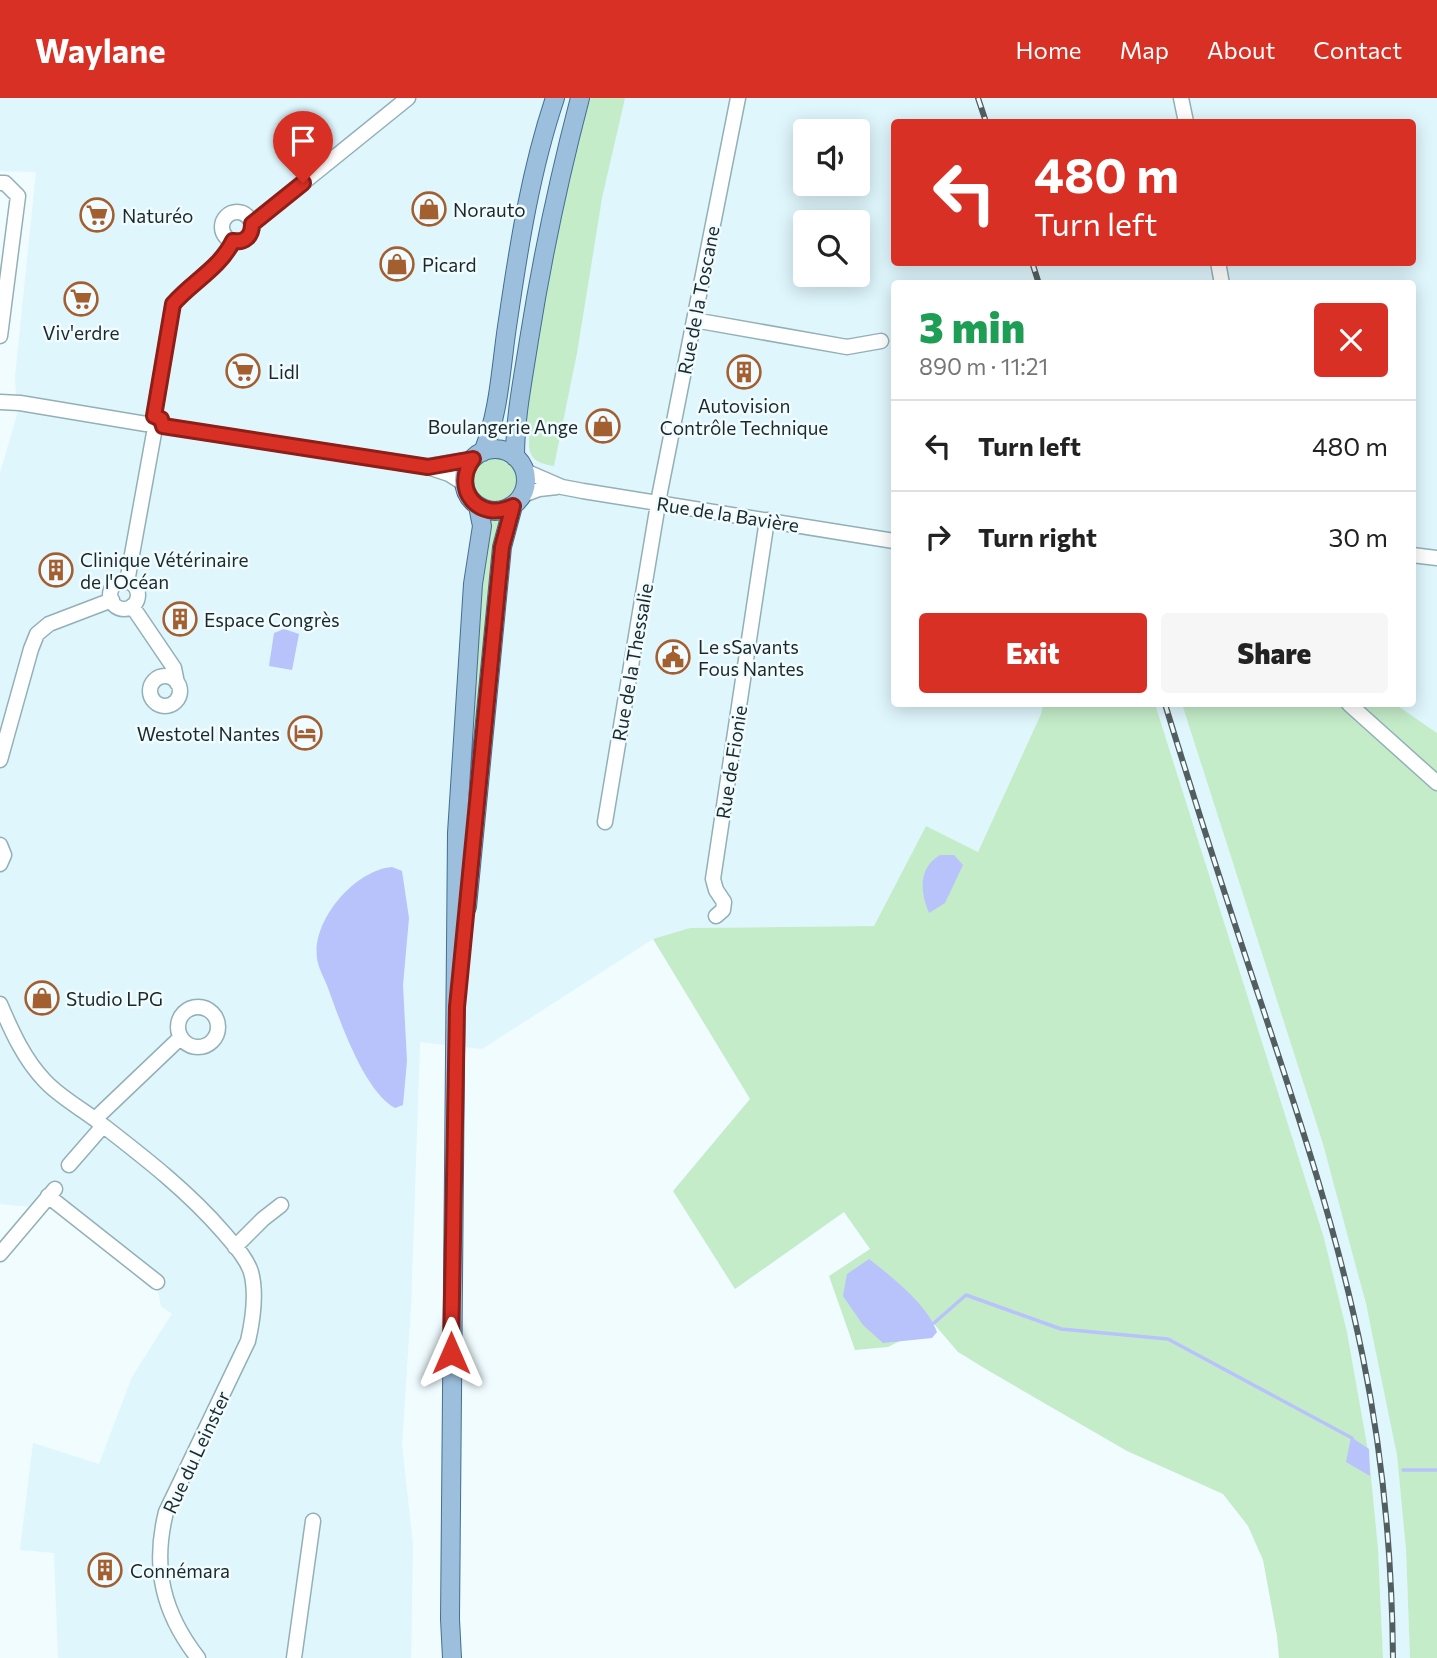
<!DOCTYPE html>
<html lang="en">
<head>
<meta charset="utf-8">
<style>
  :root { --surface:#fff; --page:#f6f6f6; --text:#222; --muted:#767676; --line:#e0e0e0; --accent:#d93025 }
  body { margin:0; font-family:Commissioner,sans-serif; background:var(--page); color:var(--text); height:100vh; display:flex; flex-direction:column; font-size:26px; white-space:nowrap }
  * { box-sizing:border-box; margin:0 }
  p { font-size:23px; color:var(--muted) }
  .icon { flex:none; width:38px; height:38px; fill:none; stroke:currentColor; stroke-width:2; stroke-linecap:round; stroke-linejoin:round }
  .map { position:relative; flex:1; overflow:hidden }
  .drawer { position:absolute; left:891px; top:182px; width:525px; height:427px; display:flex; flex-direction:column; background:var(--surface); border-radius:7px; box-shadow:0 4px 18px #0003 }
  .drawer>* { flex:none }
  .banner { position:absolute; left:891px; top:21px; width:525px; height:147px; border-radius:7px; box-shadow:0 4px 18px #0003; background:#d93025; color:#fff; overflow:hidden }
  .fabs { position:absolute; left:793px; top:21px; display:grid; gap:14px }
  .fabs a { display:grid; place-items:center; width:77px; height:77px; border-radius:7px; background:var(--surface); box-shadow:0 4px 18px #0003; font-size:35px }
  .pin { position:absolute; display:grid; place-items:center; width:60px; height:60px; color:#fff; margin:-72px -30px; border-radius:50% 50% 50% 0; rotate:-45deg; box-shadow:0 0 7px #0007 }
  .pin .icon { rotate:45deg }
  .me { position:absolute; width:77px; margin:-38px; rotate:0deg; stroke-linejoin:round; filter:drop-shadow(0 0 5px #0008) }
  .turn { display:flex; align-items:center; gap:24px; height:147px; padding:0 28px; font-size:32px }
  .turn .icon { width:91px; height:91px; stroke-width:2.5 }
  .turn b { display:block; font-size:49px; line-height:60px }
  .round { display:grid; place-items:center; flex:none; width:74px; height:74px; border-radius:7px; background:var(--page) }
  .overview { display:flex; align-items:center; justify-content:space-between; height:119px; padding:0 28px }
  h1 { font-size:42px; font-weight:800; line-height:52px; color:#1e9e55 }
  .button { display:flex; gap:14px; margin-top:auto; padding:14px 28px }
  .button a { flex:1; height:80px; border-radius:7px; background:var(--accent); color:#fff; font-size:28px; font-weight:800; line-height:80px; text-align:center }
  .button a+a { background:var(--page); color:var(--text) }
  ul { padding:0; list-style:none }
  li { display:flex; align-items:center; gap:21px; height:91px; padding:0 28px; border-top:2px solid var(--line) }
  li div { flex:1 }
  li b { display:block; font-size:26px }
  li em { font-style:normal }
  header { display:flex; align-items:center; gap:42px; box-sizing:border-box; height:98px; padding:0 35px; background:var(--accent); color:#fff }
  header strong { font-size:33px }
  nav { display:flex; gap:38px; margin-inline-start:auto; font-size:24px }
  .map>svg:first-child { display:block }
  .built { fill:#def6fc; fill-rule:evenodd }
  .green { fill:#c4ecc9 }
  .water { fill:#b8c2fb }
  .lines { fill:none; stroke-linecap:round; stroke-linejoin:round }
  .stream { stroke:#b8c2fb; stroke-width:3.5 }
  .minor-casing { stroke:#93b0b7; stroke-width:17 }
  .major-casing { stroke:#446f8f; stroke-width:20 }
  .minor { stroke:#fff; stroke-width:14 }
  .major { stroke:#9bbfdd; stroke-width:18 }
  .rail-casing { stroke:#525e60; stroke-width:6 }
  .rail { stroke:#f0fcff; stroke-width:3.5; stroke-dasharray:10; stroke-linecap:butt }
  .route-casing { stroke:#8d1f18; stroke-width:18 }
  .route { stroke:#d93025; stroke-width:12 }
  .labels { text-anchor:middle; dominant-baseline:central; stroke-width:5; stroke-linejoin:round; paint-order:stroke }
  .poi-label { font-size:19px; fill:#1c282a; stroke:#f0fcff; text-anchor:start }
  .street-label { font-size:19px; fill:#1c282a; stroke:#f0fcff }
</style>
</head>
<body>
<header>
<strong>Waylane</strong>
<nav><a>Home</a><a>Map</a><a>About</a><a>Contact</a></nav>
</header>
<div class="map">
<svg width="1437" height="1560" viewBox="0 0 1437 1560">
  <rect width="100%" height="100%" fill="#f0fcff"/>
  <path class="built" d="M0,0H1437V635L1395,606H1412V186H894V606H1043L1041,616L978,754L926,728L874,828L690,830L653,841L482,951L420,944L411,1208L402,1347L413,1447L411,1560H58L54,1455L20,1452L33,1345L99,1366L132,1279L172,1216L161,1208L158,1193L166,1183L45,1092L33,1109L0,1106V375L17,317L15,279L36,74L0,73ZM894,24H1412V164H894ZM805,33H858V86H805ZM805,124H858V177H805Z
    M1155,606H1182L1323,1046L1348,1132L1383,1280L1397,1357L1406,1452L1410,1560H1383L1378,1450L1369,1358L1347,1234L1324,1140Z"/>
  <path class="green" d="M590,0H625L602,100L577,255L554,368C526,364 528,352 530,328L524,326C539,216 558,106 590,0Z
    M473 382a22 22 0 1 1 44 0a22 22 0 1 1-44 0Z
    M484,417H504L464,783L463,687Z
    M1043,606H1155L1324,1140L1347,1234L1369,1358L1378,1450L1383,1560H1279L1277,1538L1263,1462L1248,1428L1223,1396L1127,1353L989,1273L958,1254L934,1226L888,1249L855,1252L829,1178L870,1151L844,1114L735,1191L673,1093L750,1001L653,841L690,830L874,828L926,728L978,754L1041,616Z
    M1182,606H1395L1437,635V1560H1410L1406,1452L1397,1357L1366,1206L1323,1046Z"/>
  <path class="water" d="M284,531L299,536L292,572L269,568L274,535Z
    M940,757H954L963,767L945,805L929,815C920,794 918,770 940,757Z
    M392,769L402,773L409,820L403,887L407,963L403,1007L395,1010C364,993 340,923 328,890C325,881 318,870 317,860C312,822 355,772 392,769Z
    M869,1161C892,1179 927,1206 937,1234L932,1240L883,1245L863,1227L843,1198L847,1176Z
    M1351,1339L1369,1351L1370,1378L1346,1364Z"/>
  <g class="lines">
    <path class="stream" d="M934,1225L966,1197L1061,1231L1168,1241L1352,1340
      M1403,1372H1437"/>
    <defs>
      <path id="minor" d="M1181,0L1186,24
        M0,85H5L18,98L0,238
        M222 129a15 15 0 1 1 30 0a15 15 0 1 1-30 0Z
        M252,126L408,0
        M1218,164L1222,186
        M694,222L847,249L881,243
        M0,304L20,305L146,326
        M154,318L173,206C192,183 220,170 233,143
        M163,328L428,369L449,376L465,386
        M430,368L473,361
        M525,373L562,389L583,393L894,443
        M523,397L539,391L557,389
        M1412,457L1437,460
        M110 497a14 14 0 1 1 28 0a14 14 0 1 1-28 0Z
        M127,484L154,335
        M132,508L174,570L177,585
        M150 593a15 15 0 1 1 30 0a15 15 0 1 1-30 0Z
        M1349,606L1437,685
        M0,662L31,551L37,536L49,526L112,502
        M605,724L660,394L738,0
        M0,747L4,757L0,766
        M716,818L723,812L724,804L716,792L713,781L767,422
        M0,906C12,934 24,961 45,983C60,999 79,1009 96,1022C141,1057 186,1091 224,1135C234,1147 246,1159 251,1174C257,1196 253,1221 248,1243L166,1414C152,1470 163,1515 198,1560
        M178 929a20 20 0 1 1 40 0a20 20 0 1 1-40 0Z
        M95,1021L180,940
        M69,1067L103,1028
        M48,1098L157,1184
        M235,1149L263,1121L281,1107
        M0,1156L55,1091
        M294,1560L313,1423"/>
      <path id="major" d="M464 382a31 31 0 1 1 62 0a31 31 0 1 1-62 0Z
        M483,354C500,313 501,265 508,222C519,147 531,71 555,0
        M515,359C515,319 523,281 529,242C542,160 559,80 580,0
        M467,809L502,449L513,408
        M452,1560L450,1521L457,735L473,486L482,428L478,408"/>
    </defs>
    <use href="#minor" class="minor-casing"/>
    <use href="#major" class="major-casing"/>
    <use href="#minor" class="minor"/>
    <use href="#major" class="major"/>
    <defs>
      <path id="rail" d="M978,0L986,24
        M1032,164L1039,186
        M1165,606C1193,697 1222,788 1252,878C1294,1004 1337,1130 1363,1260C1383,1358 1392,1460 1393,1560"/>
    </defs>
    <use href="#rail" class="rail-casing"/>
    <use href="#rail" class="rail"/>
  </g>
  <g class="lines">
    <defs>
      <path id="route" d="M303,85L252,126C252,138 245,145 233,143C220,170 192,184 173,206L154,318L161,321L163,328L428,369L473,361C451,391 479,425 513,408L502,449L457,909L451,1255"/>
    </defs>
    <use href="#route" class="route-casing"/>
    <use href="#route" class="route"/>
  </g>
  <defs>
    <symbol id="shop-ring" viewBox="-11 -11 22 22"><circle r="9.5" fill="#f0fcff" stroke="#a45f31" stroke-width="1.5"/><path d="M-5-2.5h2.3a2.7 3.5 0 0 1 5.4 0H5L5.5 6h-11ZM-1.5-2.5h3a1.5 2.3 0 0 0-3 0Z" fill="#a45f31"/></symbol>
    <symbol id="supermarket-ring" viewBox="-11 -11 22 22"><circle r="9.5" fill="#f0fcff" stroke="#a45f31" stroke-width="1.5"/><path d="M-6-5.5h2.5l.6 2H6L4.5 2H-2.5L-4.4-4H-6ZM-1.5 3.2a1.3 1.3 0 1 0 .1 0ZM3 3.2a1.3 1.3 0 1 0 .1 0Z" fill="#a45f31"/></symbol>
    <symbol id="building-ring" viewBox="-11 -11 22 22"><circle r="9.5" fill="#f0fcff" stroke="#a45f31" stroke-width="1.5"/><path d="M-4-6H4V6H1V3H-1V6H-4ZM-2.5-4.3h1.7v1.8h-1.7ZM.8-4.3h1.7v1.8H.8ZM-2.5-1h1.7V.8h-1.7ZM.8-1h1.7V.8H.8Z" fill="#a45f31"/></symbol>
    <symbol id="civic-ring" viewBox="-11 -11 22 22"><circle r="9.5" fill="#f0fcff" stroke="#a45f31" stroke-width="1.5"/><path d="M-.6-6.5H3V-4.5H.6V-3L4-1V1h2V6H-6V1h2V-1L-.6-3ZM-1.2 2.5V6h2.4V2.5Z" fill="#a45f31"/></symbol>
    <symbol id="hotel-ring" viewBox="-11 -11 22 22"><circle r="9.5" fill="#f0fcff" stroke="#a45f31" stroke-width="1.5"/><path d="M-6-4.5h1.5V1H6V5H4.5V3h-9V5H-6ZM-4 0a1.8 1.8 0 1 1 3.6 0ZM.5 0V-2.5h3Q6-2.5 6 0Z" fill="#a45f31"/></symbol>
  </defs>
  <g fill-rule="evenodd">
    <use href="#shop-ring" x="410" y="92" width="38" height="38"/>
    <use href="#supermarket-ring" x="78" y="98" width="38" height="38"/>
    <use href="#shop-ring" x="378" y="147" width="38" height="38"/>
    <use href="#supermarket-ring" x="62" y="182" width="38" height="38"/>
    <use href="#supermarket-ring" x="224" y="254" width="38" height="38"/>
    <use href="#building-ring" x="725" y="255" width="38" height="38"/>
    <use href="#shop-ring" x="584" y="309" width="38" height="38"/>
    <use href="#building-ring" x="37" y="453" width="38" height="38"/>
    <use href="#building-ring" x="161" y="502" width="38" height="38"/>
    <use href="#civic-ring" x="654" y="540" width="38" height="38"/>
    <use href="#hotel-ring" x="286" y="616" width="38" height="38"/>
    <use href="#shop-ring" x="23" y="881" width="38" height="38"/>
    <use href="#building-ring" x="86" y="1453" width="38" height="38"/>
  </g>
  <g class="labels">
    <g class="poi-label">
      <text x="453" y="111">Norauto</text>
      <text x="122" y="117">Naturéo</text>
      <text x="422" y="166">Picard</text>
      <text x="81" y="234" text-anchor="middle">Viv'erdre</text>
      <text x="268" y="273">Lidl</text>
      <text x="744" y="307" text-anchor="middle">Autovision<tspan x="744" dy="22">Contrôle Technique</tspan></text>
      <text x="578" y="328" text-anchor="end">Boulangerie Ange</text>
      <text x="80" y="461">Clinique Vétérinaire<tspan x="80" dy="22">de l'Océan</tspan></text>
      <text x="204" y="521">Espace Congrès</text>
      <text x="698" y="548">Le sSavants<tspan x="698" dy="22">Fous Nantes</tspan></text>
      <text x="280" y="635" text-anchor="end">Westotel Nantes</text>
      <text x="66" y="900">Studio LPG</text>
      <text x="130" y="1472">Connémara</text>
    </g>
    <g class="street-label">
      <text transform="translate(698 202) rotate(-79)">Rue de la Toscane</text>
      <text transform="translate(728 416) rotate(9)">Rue de la Bavière</text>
      <text transform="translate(632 564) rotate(-80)">Rue de la Thessalie</text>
      <text transform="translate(731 664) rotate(-81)">Rue de Fionie</text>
      <text transform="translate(196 1354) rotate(-65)">Rue du Leinster</text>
    </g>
  </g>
</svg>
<div class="fabs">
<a><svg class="icon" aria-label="sound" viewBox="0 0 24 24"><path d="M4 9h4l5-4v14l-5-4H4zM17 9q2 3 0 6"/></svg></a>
<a><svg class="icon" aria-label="search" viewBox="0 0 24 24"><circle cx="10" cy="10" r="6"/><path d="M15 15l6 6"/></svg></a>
</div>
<div class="pin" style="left:303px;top:85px;background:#d93025"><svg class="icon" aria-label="arrive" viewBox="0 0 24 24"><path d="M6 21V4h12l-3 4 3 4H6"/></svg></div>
<svg class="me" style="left:451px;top:1255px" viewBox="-20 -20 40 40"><path d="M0-17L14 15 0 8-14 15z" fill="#d93025" stroke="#fff" stroke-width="4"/></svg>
<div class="banner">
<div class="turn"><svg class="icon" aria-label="left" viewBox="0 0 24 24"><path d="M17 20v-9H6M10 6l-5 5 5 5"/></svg><div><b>480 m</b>Turn left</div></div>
</div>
<section class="drawer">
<div class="overview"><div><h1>3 min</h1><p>890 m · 11:21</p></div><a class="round" style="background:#d93025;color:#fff"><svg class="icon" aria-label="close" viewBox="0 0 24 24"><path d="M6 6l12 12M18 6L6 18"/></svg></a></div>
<ul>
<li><svg class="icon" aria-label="left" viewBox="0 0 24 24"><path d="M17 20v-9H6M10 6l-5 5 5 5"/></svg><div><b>Turn left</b></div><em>480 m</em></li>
<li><svg class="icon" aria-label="right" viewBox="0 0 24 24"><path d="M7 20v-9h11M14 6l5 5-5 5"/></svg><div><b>Turn right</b></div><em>30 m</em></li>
</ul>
<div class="button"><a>Exit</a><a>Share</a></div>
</section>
</div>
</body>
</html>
